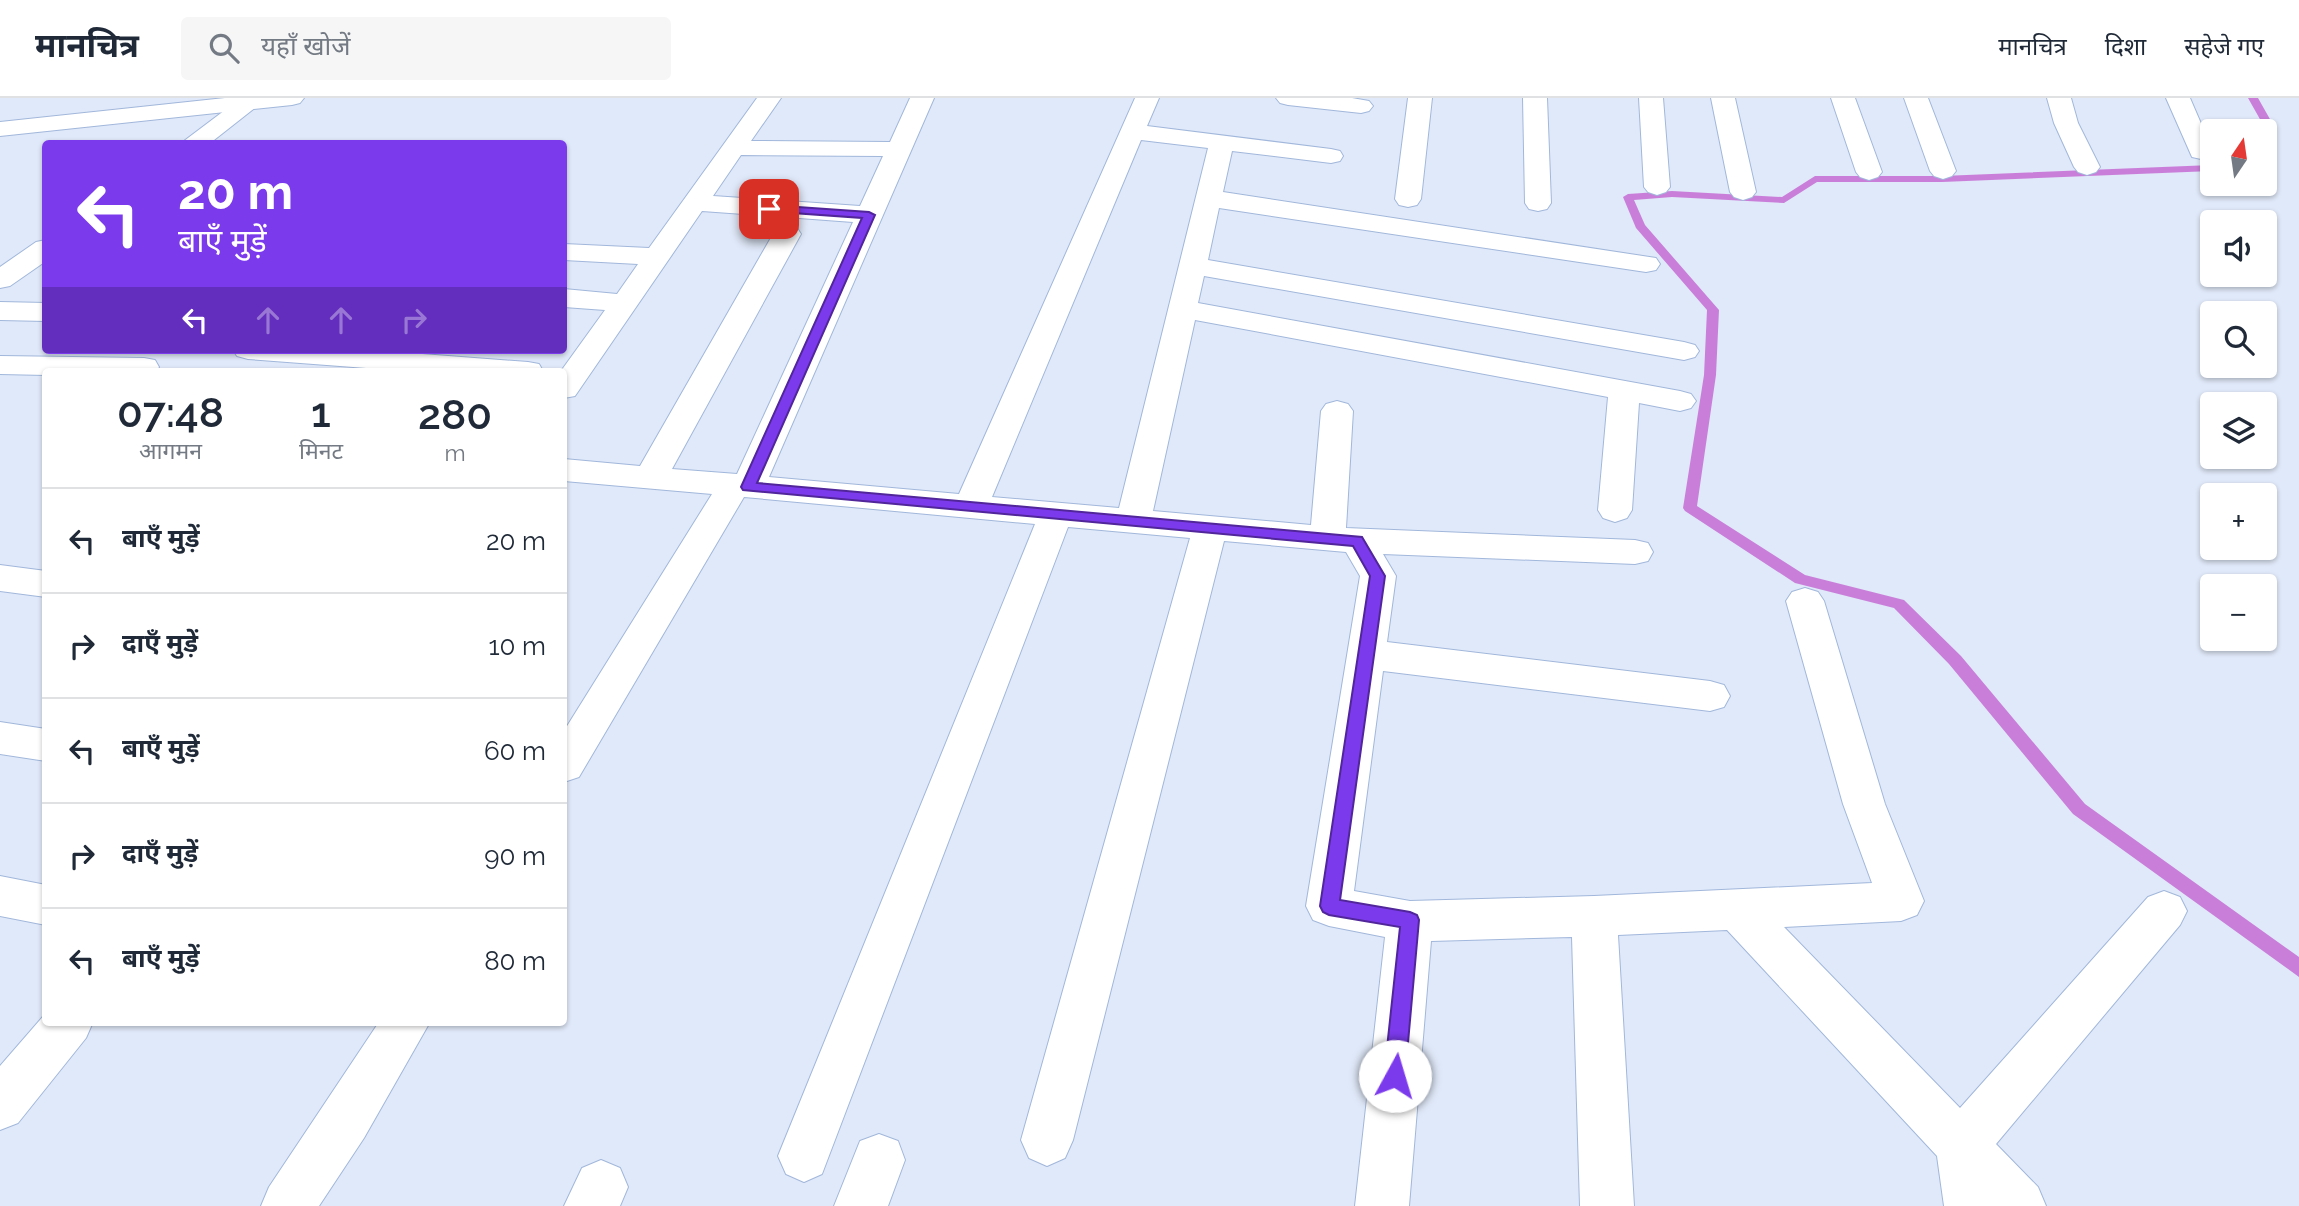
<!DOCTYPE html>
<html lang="hi">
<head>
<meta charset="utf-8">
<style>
  :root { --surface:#fff; --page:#f6f6f7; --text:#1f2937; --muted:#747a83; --line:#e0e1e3 }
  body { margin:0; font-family:Raleway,"Noto Sans Devanagari",sans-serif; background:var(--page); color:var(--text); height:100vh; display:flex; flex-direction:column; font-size:26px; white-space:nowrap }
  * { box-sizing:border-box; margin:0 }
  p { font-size:23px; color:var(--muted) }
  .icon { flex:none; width:38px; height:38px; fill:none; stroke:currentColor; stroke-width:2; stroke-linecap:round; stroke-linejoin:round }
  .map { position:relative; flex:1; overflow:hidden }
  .details { position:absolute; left:42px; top:270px; width:525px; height:658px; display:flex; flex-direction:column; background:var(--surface); border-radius:7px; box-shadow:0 2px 5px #0004 }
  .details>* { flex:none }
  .banner { position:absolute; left:42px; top:42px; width:525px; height:214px; border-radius:7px; box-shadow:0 2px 5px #0004; background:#7c3aed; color:#fff; overflow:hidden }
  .needle { width:46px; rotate:13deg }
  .controls { position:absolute; left:2200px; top:21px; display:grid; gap:14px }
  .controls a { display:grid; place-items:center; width:77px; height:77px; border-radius:7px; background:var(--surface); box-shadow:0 2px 5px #0004; font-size:35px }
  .pin { position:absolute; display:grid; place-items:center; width:60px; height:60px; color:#fff; margin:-30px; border-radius:14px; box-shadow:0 4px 10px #0006 }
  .me { position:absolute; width:77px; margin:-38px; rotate:6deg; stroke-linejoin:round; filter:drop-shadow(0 0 5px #0008) }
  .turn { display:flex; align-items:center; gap:24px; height:147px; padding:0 21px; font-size:32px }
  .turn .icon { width:91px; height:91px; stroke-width:2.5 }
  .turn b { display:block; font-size:49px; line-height:60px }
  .lanes { display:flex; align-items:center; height:66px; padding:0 21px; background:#0003; justify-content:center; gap:35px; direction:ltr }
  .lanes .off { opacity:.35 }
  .eta { display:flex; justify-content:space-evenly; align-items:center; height:119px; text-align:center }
  .eta b { font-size:42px; font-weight:600; line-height:49px }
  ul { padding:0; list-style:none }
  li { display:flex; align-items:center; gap:21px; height:105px; padding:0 21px; border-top:2px solid var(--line) }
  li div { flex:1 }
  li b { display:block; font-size:26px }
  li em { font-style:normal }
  header { display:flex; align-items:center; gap:42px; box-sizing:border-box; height:98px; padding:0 35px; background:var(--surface); border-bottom:2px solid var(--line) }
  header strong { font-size:33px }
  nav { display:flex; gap:38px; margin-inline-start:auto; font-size:24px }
  .search { width:490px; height:63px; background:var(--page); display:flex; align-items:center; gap:18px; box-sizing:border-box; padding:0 24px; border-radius:7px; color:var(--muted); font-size:26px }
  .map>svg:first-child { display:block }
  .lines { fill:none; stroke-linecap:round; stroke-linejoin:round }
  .stream { fill:#c97fd9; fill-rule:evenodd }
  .street-casing { stroke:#a1b7db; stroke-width:2 }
  .secondary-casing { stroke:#a1b7db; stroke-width:2 }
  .street { fill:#fff; fill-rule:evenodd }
  .secondary { fill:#fff; fill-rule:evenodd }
  .route { fill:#7c3aed; stroke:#51269a; stroke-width:2 }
</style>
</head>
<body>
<header>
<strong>मानचित्र</strong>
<div class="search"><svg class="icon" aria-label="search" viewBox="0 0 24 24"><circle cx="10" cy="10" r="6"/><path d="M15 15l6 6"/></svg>यहाँ खोजें</div>
<nav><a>मानचित्र</a><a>दिशा</a><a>सहेजे गए</a></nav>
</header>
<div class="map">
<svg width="2299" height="1108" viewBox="0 0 2299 1108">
  <rect width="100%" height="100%" fill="#e0e9f9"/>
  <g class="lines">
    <path class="stream" d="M2248,0H2258L2271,23L2268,69L2264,70V33H2261V23Z
      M2212,67V73L1942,84H1817L1784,105L1672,99L1634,102L1645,127L1719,212L1716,277L1697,408L1805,477L1904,502L1961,558L2085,706L2299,859V879L2073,716L1949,566L1894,510L1795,485L1685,413L1683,410L1704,277L1707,212L1636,130L1623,99L1628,96L1672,93L1782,99L1815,78H1942Z"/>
    <defs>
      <path id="street" d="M241,0H257L261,5L209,46H180Z
        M757,0H781L751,43L890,44L910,0H934L769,379L959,396L1135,0H1159L1147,28L1331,51L1340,53L1343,58L1340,63L1331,65L1232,53L1223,94L1656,160L1660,166L1656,172L1646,174L1219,110L1208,162L1684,244L1695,247L1699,253L1695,259L1684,262L1204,178L1198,205L1680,293L1691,296L1696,303L1691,310L1680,313L1639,305L1632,412L1627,420L1615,424L1603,420L1598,412L1608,299L1195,222L1153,413L1311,427L1321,313L1326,306L1337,303L1348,306L1353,313L1346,430L1635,442L1648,445L1653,454L1648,463L1635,466L1383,456L1396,478L1387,544L1710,583L1724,587L1730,598L1724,609L1710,613L1383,573L1354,793L1410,803L1594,798L1872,785L1843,706L1786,503L1792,494L1805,490L1818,494L1824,503L1885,706L1924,803L1917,817L1901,823L1784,829L1960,1010L2148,799L2164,793L2180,799L2187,813L2180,827L1996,1046L2038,1089L2046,1108H1944L1937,1058L1727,832L1618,837L1634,1108H1580L1572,839L1431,843L1409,1108H1355L1385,839L1329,828L1313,822L1306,808L1360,478L1346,454L1224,443L1073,1042L1065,1060L1047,1068L1029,1060L1021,1042L1190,440L1068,429L822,1076L804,1084L786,1076L778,1058L1035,426L744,399L579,679L564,684V633L712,396L564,383V361L640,368L773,136L777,130L787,128L797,130L801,136L672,371L737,376L853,124L702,113L575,298L564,300V273H561L605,212L564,209V191L617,196L638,166L564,162V146L649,150ZM1141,42L1208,50L1119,410L992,399ZM741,57L883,58L860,108L713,98Z
        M1276,0H1352L1369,3L1373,8L1369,13L1361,15L1288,7L1280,5Z
        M1408,0H1432L1421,101L1417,107L1408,109L1399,107L1395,101Z
        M1523,0H1547L1551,105L1547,111L1538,113L1529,111L1525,105Z
        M1639,0H1663L1670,89L1666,94L1657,97L1648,94L1644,89Z
        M1711,0H1735L1756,94L1752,99L1743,102L1734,99L1730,94Z
        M1831,0H1855L1882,74L1878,79L1869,82L1860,79L1856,74Z
        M1904,0H1928L1956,73L1952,78L1943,81L1934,78L1930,73Z
        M2047,0H2071L2078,25L2100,69L2096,74L2087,77L2078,74L2074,69L2054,25Z
        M2166,0H2190L2212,51L2210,59L2201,61L2192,59Z
        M46,142V163L10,188L0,190V169L36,144Z
        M0,204L46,205V223L0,222Z
        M233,252H370L528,264L539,266L543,273H406L248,261L237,258Z
        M0,258L144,260L155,262L159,269L157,273H46V277L0,276Z
        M0,467L46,473V499L0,493Z
        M0,624L46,631V663L0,656Z
        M0,778L46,787V827L0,818Z
        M46,915V924H93L86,940L18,1025L0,1032V968Z
        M379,924H430L364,1040L319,1108H261L269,1089Z
        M879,1036L898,1043L905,1062L888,1108H834L860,1043Z
        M601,1062L620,1070L628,1089L620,1108H564L582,1070Z"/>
      <path id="secondary" d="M225,0H304L300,5L292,7L0,38V24Z"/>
    </defs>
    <use href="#street" class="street-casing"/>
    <use href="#secondary" class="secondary-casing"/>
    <use href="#street" class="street"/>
    <use href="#secondary" class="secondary"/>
  </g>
  <path class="route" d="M769,107L869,114L875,117L757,385L1362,439L1385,478L1340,802L1410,814L1417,817L1419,822L1405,978L1402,985L1395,988L1387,985L1384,978L1400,829L1329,817L1323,814L1320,808L1370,478L1353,448L743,392L741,389L862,120L765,113V108Z"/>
</svg>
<div class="controls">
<a><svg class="needle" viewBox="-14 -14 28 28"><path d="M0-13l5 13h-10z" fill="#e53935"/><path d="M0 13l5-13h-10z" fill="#747a83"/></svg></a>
<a><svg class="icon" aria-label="sound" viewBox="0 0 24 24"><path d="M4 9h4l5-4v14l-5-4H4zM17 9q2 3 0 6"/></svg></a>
<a><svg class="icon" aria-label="search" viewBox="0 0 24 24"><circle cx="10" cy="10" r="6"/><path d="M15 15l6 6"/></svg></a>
<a><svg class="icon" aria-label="layers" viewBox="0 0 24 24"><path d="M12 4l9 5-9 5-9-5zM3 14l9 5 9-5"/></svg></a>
<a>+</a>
<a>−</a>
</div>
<div class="pin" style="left:769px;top:111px;background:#d93025"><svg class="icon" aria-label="arrive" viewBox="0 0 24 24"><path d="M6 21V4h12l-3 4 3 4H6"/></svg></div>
<svg class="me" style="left:1395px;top:978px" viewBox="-20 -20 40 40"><circle r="19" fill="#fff"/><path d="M0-13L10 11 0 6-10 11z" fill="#7c3aed"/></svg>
<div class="banner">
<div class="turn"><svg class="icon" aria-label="left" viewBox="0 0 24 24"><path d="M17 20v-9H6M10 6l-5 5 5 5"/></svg><div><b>20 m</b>बाएँ मुड़ें</div></div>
<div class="lanes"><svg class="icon" aria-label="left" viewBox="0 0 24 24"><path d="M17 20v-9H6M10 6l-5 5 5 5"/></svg><svg class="icon off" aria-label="ahead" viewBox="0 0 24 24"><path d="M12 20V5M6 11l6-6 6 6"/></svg><svg class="icon off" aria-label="ahead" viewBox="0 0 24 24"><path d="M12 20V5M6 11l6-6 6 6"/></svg><svg class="icon off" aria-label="right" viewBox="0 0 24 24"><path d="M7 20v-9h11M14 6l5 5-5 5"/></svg></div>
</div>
<section class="details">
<div class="eta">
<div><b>07:48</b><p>आगमन</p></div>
<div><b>1</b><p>मिनट</p></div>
<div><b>280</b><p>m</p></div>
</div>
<ul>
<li><svg class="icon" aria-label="left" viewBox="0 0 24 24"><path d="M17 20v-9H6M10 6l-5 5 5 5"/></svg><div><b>बाएँ मुड़ें</b></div><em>20 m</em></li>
<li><svg class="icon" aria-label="right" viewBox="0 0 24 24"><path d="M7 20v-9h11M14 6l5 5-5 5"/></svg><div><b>दाएँ मुड़ें</b></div><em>10 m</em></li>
<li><svg class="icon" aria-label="left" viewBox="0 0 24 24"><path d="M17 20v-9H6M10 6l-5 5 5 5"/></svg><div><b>बाएँ मुड़ें</b></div><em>60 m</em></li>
<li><svg class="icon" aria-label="right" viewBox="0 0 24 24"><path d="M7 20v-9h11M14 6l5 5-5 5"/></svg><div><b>दाएँ मुड़ें</b></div><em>90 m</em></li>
<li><svg class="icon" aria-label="left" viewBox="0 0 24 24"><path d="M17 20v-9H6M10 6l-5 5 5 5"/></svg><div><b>बाएँ मुड़ें</b></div><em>80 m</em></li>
</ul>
</section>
</div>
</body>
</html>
